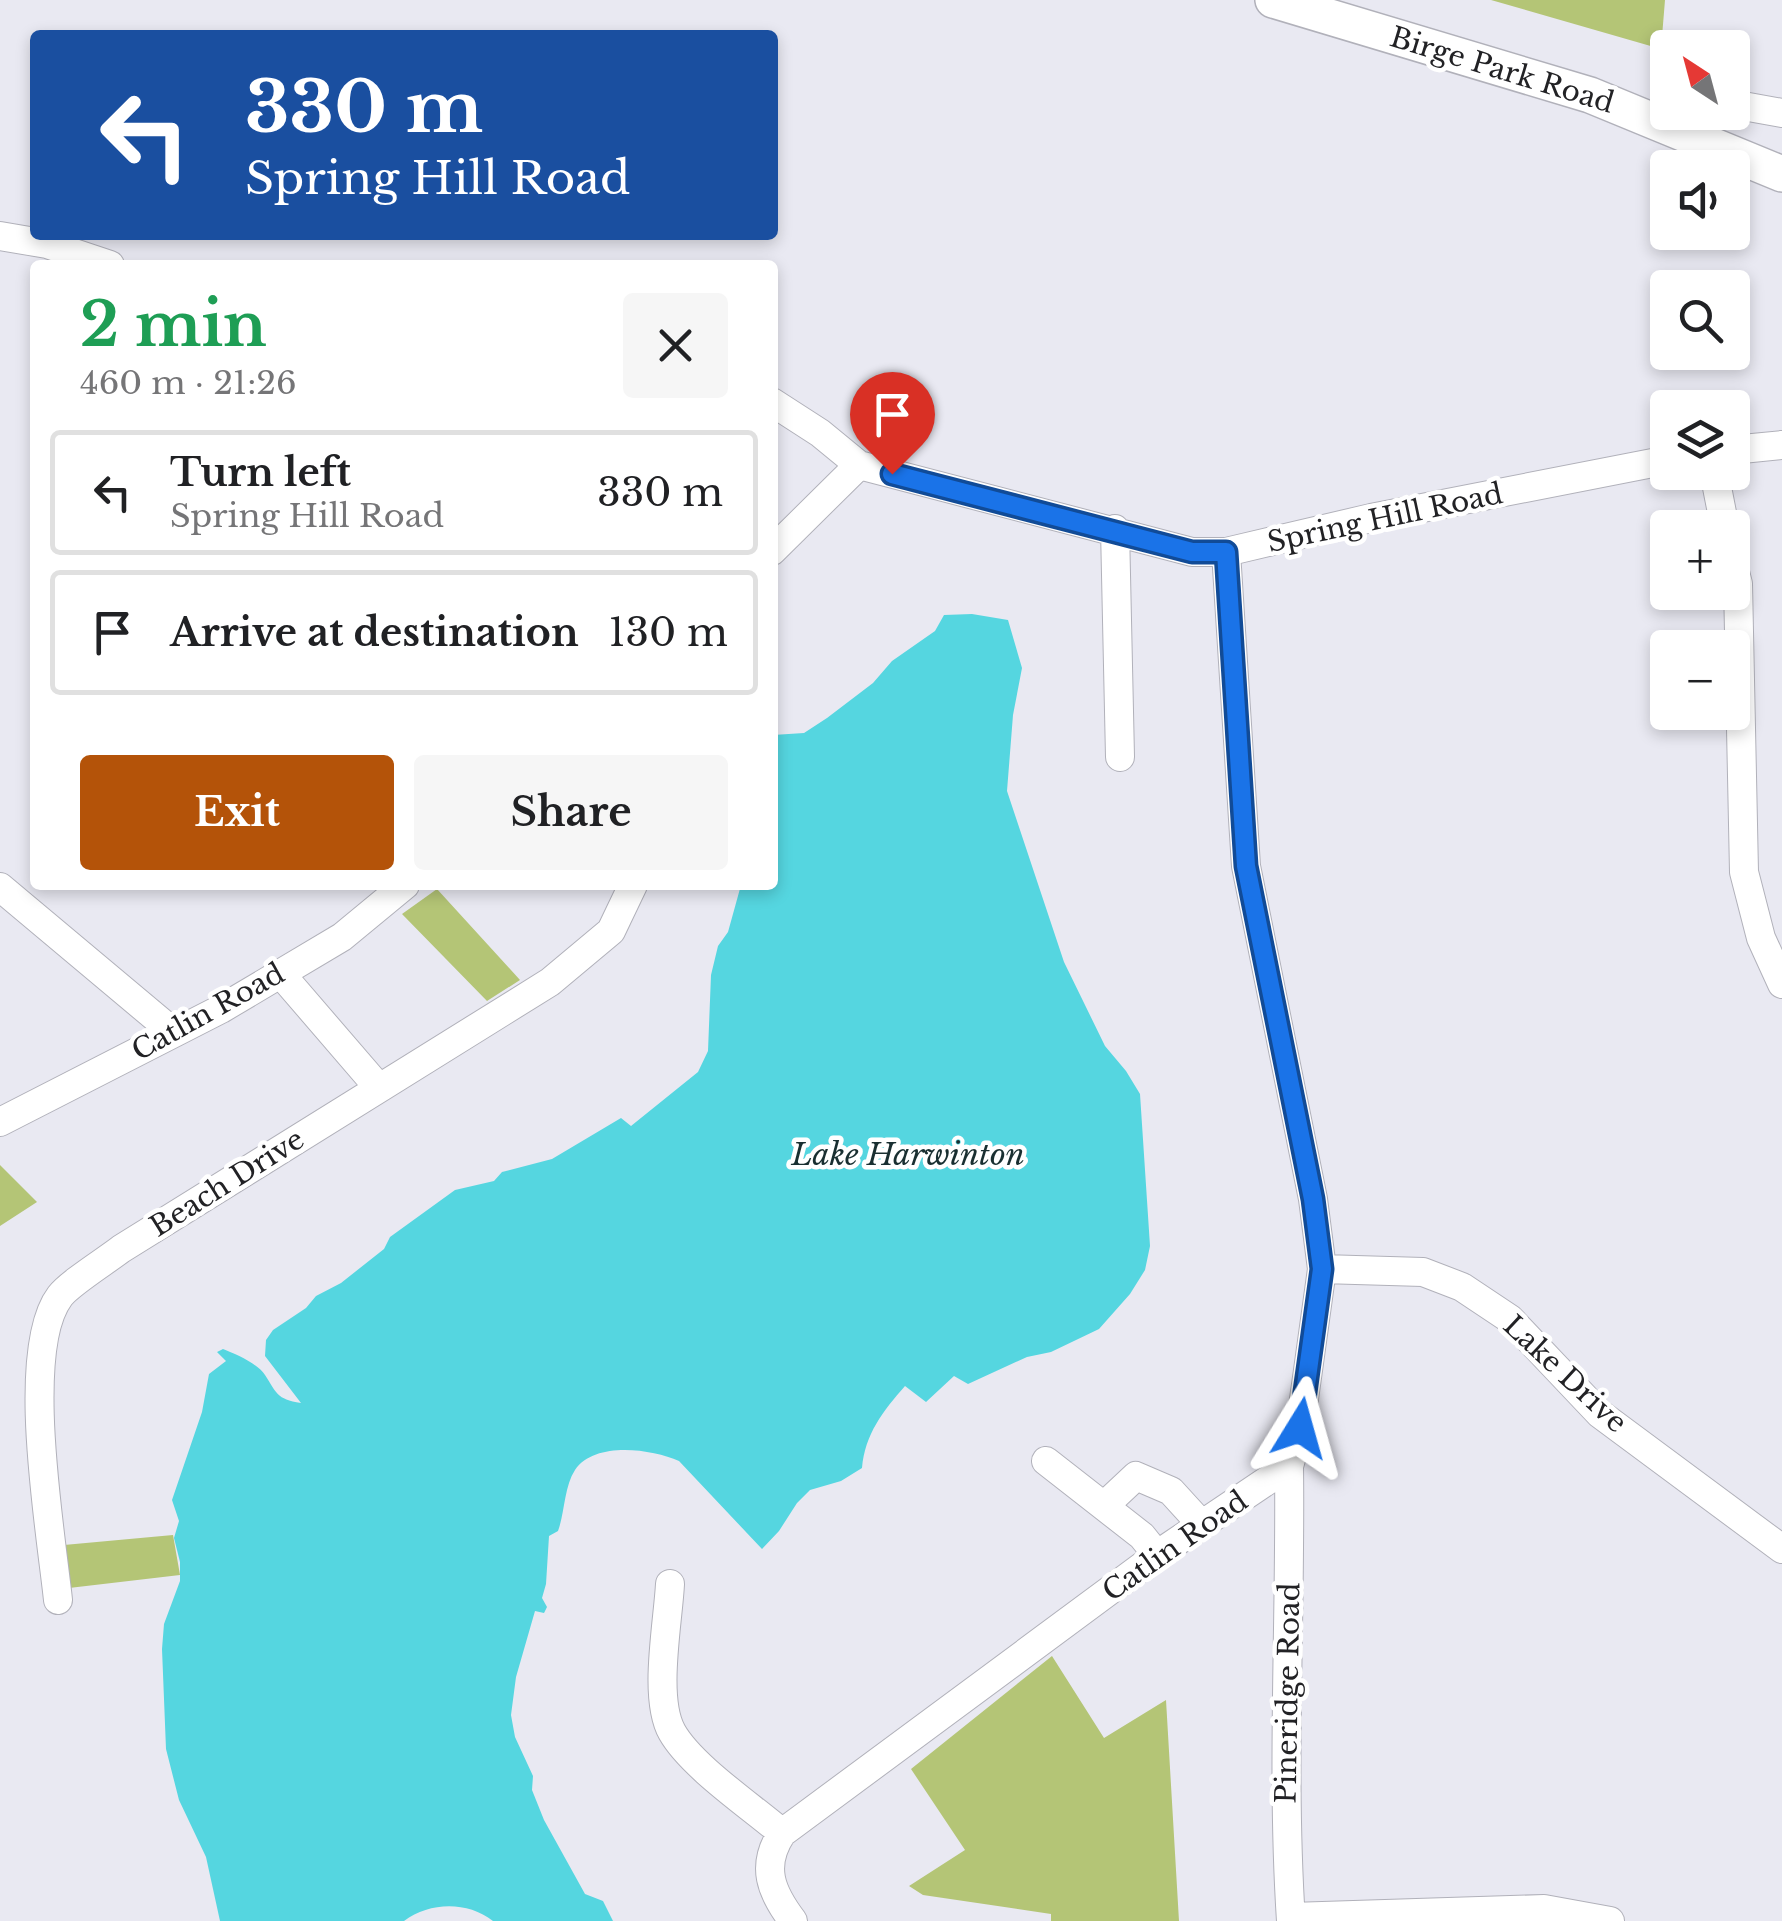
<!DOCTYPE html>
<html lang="en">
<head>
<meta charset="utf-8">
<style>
  :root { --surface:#fff; --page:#f6f6f6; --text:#202124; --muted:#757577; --line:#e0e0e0; --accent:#b45309 }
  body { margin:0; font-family:"Libre Baskerville",serif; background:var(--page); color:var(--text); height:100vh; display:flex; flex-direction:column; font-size:38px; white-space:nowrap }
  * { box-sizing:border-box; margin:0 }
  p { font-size:32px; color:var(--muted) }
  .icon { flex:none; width:55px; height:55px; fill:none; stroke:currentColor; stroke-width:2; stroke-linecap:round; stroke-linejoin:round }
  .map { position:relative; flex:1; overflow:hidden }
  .drawer { position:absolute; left:30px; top:260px; width:748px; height:630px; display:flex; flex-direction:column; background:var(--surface); border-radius:10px; box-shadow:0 5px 15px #0003 }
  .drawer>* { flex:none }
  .guide { position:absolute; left:30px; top:30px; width:748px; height:210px; border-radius:10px; box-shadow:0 5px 15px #0003; background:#1a4fa0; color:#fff; overflow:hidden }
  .needle { width:65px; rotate:324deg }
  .fabs { position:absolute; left:1650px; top:30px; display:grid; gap:20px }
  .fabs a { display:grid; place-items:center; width:100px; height:100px; border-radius:10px; background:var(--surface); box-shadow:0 5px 15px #0003; font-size:50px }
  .pin { position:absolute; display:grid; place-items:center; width:85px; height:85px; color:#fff; margin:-102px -42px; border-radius:50% 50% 50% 0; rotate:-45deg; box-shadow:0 0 10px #0007 }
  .pin .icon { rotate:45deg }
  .me { position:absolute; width:110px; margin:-55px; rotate:8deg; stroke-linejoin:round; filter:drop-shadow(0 0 8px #0008) }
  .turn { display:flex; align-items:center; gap:35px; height:210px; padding:0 50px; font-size:45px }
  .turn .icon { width:130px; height:130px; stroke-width:2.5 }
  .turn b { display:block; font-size:70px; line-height:85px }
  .round { display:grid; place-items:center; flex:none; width:105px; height:105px; border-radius:10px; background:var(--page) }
  .summary { display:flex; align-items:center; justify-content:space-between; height:170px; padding:0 50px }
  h1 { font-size:60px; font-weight:700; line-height:75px; color:#1e9e55 }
  .button { display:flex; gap:20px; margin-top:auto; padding:20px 50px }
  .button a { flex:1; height:115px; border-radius:10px; background:var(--accent); color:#fff; font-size:40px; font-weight:700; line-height:115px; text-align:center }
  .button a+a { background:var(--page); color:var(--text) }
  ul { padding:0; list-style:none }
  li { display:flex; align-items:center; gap:30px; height:125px; margin:0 20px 15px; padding:0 30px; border:5px solid var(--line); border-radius:10px }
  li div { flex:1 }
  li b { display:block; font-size:38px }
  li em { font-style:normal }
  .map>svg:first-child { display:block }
  .green { fill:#b4c576 }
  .water { fill:#55d6e0 }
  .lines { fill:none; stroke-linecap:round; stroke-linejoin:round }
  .minor-casing { stroke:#b1b1ba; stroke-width:30 }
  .major-casing { stroke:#b1b1ba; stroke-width:38 }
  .minor { stroke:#fff; stroke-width:28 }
  .major { stroke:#fff; stroke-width:35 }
  .route-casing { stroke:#114b97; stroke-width:25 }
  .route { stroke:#1a73e8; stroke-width:18 }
  .labels { text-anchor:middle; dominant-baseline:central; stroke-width:9; stroke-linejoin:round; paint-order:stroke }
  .street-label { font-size:28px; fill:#222225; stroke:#fff }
  .water-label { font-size:30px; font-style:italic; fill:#192f31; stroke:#fff }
</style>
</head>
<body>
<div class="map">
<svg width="1782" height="1921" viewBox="0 0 1782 1921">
  <rect width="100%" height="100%" fill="#e9e9f2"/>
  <path class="green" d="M1491,0H1665L1661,49Z
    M437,889L520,980L487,1001L402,914Z
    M0,1165L37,1202L0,1226Z
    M173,1535L180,1575L69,1588L64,1545Z
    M1052,1656L1104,1738L1166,1700L1179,1921H1051V1914L923,1895L909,1886L965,1850L911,1769Z"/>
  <path class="water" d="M972,614L1008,620L1022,668L1013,715L1007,791L1064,962L1105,1046L1126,1071L1140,1094L1150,1246L1145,1270L1130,1294L1099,1329L1051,1352L1027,1357L968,1384L954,1376L926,1402L905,1386C883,1411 865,1434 862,1468L841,1481L810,1490L797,1503L779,1531L762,1549L679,1461C651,1449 595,1441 575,1470C564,1487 565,1512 558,1531L549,1536L546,1584L542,1598L547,1607L544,1613L535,1611L516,1677L511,1715L515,1737L533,1776L532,1790L544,1820L585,1894L603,1901L613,1921H493C467,1901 430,1902 404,1921H220L206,1857L179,1800L166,1749L162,1649L164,1624L180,1581V1562L174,1538L179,1521L172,1500L202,1412L209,1374L226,1361L217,1352L223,1349C236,1354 258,1364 265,1375C277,1393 276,1399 301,1403L265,1356L266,1340L273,1330L306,1308L316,1296L341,1283L384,1249L390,1237L455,1190L494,1181L502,1172L552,1159L621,1118L631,1126L698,1072L708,1051L711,975L718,946L728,932L741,885H772L775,745L773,735L804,733L827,718L873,683L892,661L935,631L944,615Z"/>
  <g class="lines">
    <defs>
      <path id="minor" d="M1732,104L1782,113
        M1683,132L1705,112
        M0,236L47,244L110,265
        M772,402L820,433L859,465L1192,552H1226L1371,518L1668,460
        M1732,450L1782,445
        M1714,472L1725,528
        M1115,529L1120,757
        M772,551L859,465
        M1732,560L1738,584L1744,872L1761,938L1782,984
        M0,887L173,1032
        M280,973L379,1088
        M0,1122L221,1009L342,937L405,885
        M1322,1269L1423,1272L1462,1287L1510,1319L1600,1414L1782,1549
        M1046,1461L1142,1536L1158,1556
        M1289,1466C1291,1618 1281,1769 1291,1921
        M1104,1506L1136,1476L1171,1491L1202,1525
        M670,1584C668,1623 653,1698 672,1732C691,1766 752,1807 782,1833
        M58,1600C51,1532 19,1350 60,1296C70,1283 107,1260 121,1249L550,982L611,931L633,885
        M1291,1917L1544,1909L1610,1921
        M793,1921C771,1892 760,1866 782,1833L1167,1548L1289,1466L1300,1428L1322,1269L1313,1199L1246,866L1226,552"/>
      <path id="major" d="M1273,0L1590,95L1782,174"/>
    </defs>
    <use href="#minor" class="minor-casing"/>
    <use href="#major" class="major-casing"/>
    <use href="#minor" class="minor"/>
    <use href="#major" class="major"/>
  </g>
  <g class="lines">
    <defs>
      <path id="route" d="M892,474L1192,552H1226L1246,866L1313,1199L1322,1269L1300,1428"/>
    </defs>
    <use href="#route" class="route-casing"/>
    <use href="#route" class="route"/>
  </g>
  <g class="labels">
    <g class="street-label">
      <text transform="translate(1502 70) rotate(17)">Birge Park Road</text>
      <text transform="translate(1385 518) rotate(-12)">Spring Hill Road</text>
      <text transform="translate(208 1012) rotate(-29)">Catlin Road</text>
      <text transform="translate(227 1183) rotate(-32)">Beach Drive</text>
      <text transform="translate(1565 1374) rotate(43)">Lake Drive</text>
      <text transform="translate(1175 1546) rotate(-35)">Catlin Road</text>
      <text transform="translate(1288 1693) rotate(-89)">Pineridge Road</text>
    </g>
    <g class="water-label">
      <text x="908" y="1154">Lake Harwinton</text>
    </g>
  </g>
</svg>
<div class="fabs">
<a><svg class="needle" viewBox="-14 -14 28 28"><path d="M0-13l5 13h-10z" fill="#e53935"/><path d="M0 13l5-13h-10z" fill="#757577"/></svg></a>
<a><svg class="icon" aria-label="sound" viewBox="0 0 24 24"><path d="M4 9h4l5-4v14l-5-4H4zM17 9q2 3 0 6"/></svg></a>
<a><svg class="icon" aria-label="search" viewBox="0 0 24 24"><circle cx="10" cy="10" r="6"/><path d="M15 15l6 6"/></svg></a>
<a><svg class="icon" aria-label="layers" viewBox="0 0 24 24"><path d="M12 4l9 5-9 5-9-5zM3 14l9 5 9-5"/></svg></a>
<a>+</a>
<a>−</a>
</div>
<div class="pin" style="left:892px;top:474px;background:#d93025"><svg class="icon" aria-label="arrive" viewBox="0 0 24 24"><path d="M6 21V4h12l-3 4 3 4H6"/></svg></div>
<svg class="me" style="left:1300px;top:1428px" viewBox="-20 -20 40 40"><path d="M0-17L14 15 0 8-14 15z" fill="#1a73e8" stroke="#fff" stroke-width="4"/></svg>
<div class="guide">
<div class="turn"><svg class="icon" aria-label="left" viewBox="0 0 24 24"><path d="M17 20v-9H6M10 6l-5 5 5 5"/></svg><div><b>330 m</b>Spring Hill Road</div></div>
</div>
<section class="drawer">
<div class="summary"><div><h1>2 min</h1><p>460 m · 21:26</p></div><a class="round"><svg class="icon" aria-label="close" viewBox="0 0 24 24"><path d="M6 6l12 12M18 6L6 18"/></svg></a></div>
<ul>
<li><svg class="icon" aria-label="left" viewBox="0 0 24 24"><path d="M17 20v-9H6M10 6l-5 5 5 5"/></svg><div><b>Turn left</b><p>Spring Hill Road</p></div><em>330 m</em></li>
<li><svg class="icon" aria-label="arrive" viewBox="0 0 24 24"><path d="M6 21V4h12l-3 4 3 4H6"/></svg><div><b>Arrive at destination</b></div><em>130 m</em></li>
</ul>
<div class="button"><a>Exit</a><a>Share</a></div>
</section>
</div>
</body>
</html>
